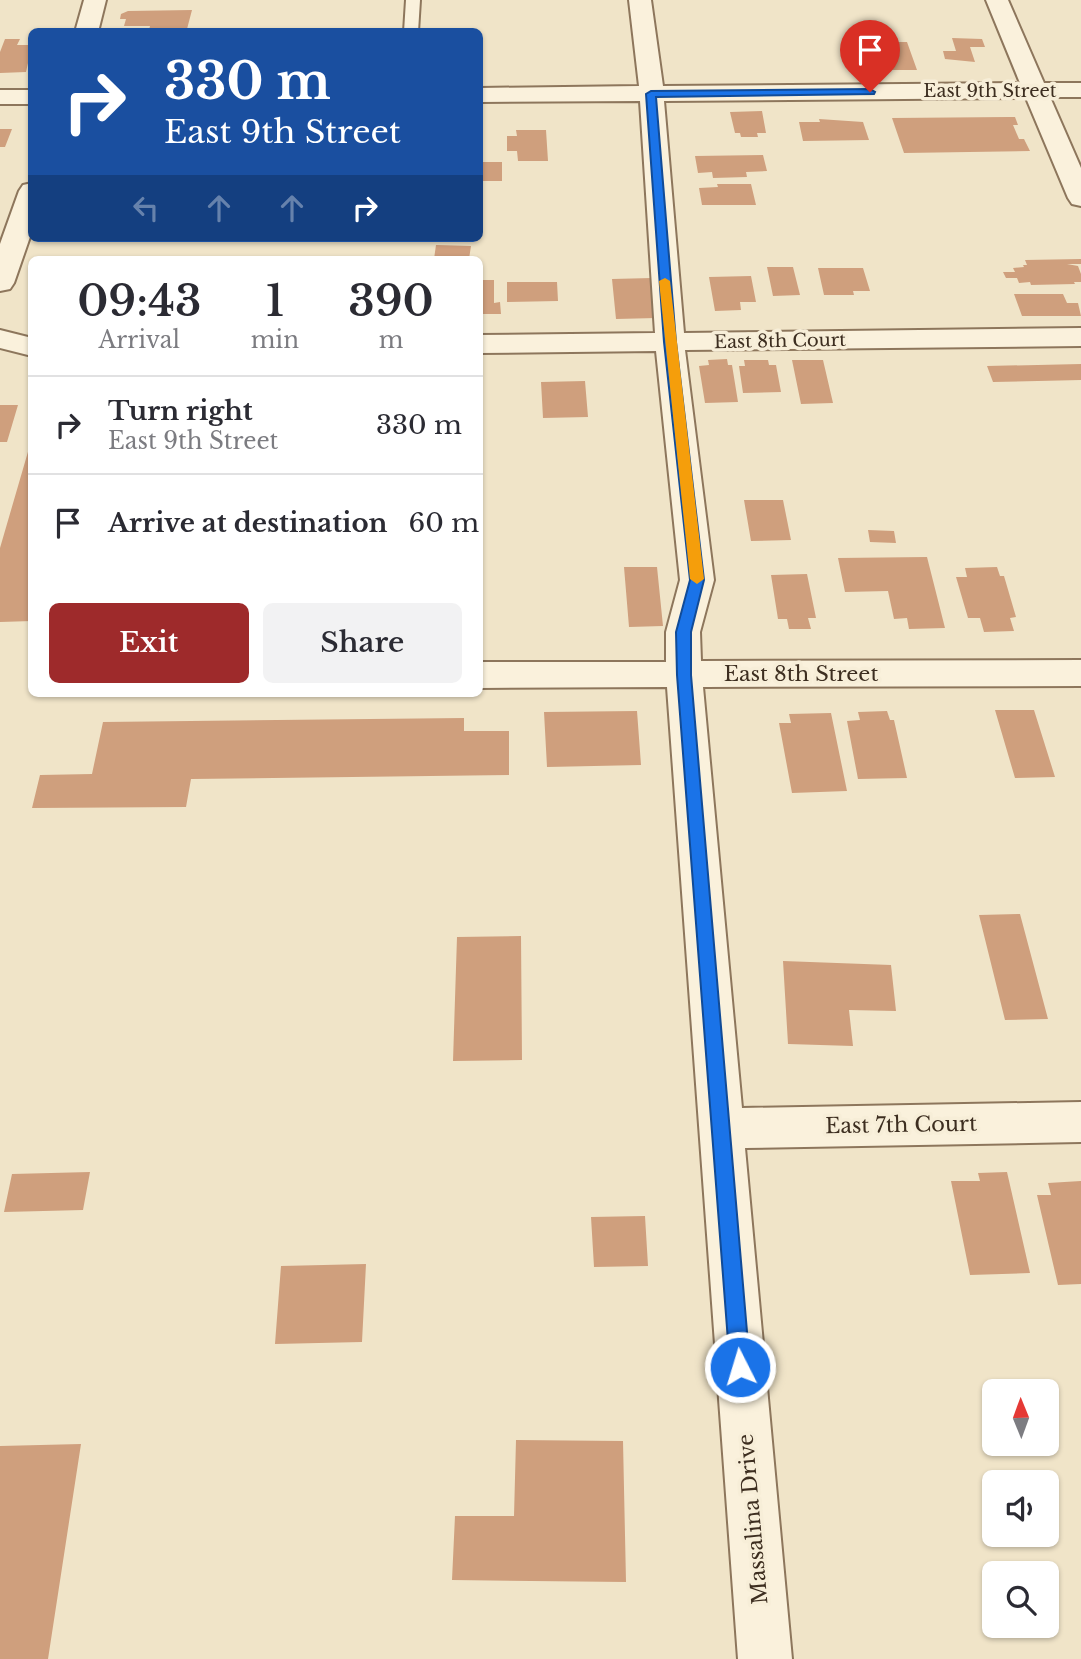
<!DOCTYPE html>
<html lang="en">
<head>
<meta charset="utf-8">
<style>
  :root { --surface:#fff; --page:#f2f2f3; --text:#2b2b33; --muted:#7c7c81; --line:#e1e1e2; --accent:#9e2a2b }
  body { margin:0; font-family:"Libre Baskerville",serif; background:var(--page); color:var(--text); height:100vh; display:flex; flex-direction:column; font-size:26px; white-space:nowrap }
  * { box-sizing:border-box; margin:0 }
  p { font-size:23px; color:var(--muted) }
  .icon { flex:none; width:38px; height:38px; fill:none; stroke:currentColor; stroke-width:2; stroke-linecap:round; stroke-linejoin:round }
  .map { position:relative; flex:1; overflow:hidden }
  .panel { position:absolute; left:28px; top:256px; width:455px; height:441px; display:flex; flex-direction:column; background:var(--surface); border-radius:10px; box-shadow:0 2px 5px #0004 }
  .panel>* { flex:none }
  .guide { position:absolute; left:28px; top:28px; width:455px; height:214px; border-radius:10px; box-shadow:0 2px 5px #0004; background:#1a4fa0; color:#fff; overflow:hidden }
  .needle { width:46px; rotate:359deg }
  .controls { position:absolute; left:982px; top:1379px; display:grid; gap:14px }
  .controls a { display:grid; place-items:center; width:77px; height:77px; border-radius:10px; background:var(--surface); box-shadow:0 2px 5px #0004; font-size:35px }
  .pin { position:absolute; display:grid; place-items:center; width:60px; height:60px; color:#fff; margin:-72px -30px; border-radius:50% 50% 50% 0; rotate:-45deg; box-shadow:0 0 7px #0007 }
  .pin .icon { rotate:45deg }
  .me { position:absolute; width:77px; margin:-38px; rotate:355deg; stroke-linejoin:round; filter:drop-shadow(0 0 5px #0008) }
  .turn { display:flex; align-items:center; gap:24px; height:147px; padding:0 21px; font-size:32px }
  .turn .icon { width:91px; height:91px; stroke-width:2.5 }
  .turn b { display:block; font-size:49px; line-height:60px }
  .lanes { display:flex; align-items:center; height:66px; padding:0 21px; background:#0003; justify-content:center; gap:35px; direction:ltr }
  .lanes .off { opacity:.35 }
  .eta { display:flex; justify-content:space-evenly; align-items:center; height:119px; text-align:center }
  .eta b { font-size:42px; font-weight:600; line-height:49px }
  .button { display:flex; gap:14px; margin-top:auto; padding:14px 21px }
  .button a { flex:1; height:80px; border-radius:10px; background:var(--accent); color:#fff; font-size:28px; font-weight:600; line-height:80px; text-align:center }
  .button a+a { background:var(--page); color:var(--text) }
  ul { padding:0; list-style:none }
  li { display:flex; align-items:center; gap:21px; height:98px; padding:0 21px; border-top:2px solid var(--line) }
  li div { flex:1 }
  li b { display:block; font-size:26px }
  li em { font-style:normal }
  .map>svg:first-child { display:block }
  .building { fill:#cf9f7d }
  .lines { fill:none; stroke-linecap:round; stroke-linejoin:round }
  .service-casing { stroke:#8d765c; stroke-width:4 }
  .minor-casing { stroke:#8d765c; stroke-width:4 }
  .service { fill:#faf1dc; fill-rule:evenodd }
  .minor { fill:#faf1dc; fill-rule:evenodd }
  .route { fill:#1a73e8; stroke:#114b97; stroke-width:2 }
  .slow { fill:#f59e0b }
  .labels { text-anchor:middle; dominant-baseline:central; stroke-width:7; stroke-linejoin:round; paint-order:stroke }
  .far-street-label { font-size:18px; fill:#3d2e20; stroke:#f7eed8 }
  .street-label { font-size:21px; fill:#3d2e20; stroke:#f7eed8 }
</style>
</head>
<body>
<div class="map">
<svg width="1081" height="1659" viewBox="0 0 1081 1659">
  <rect width="100%" height="100%" fill="#f0e4c8"/>
  <path class="building" d="M192,10L187,29L149,30L150,26H124L126,19H120L121,14L128,11Z
    M952,38L982,39L985,47H970L975,62L945,59L943,51H956Z
    M5,39H20L17,45H32L26,72L0,73V52Z
    M884,42H907L917,70H882L875,48H885Z
    M762,111L766,133H757L758,137H741L740,133H735L730,112Z
    M1009,117H1015L1018,125H1013L1019,139H1024L1030,151L904,153L892,118Z
    M819,119L863,122L869,140L803,141L799,122H820Z
    M0,129H12L5,147H0Z
    M516,130H546L548,161H518L517,151H507V136H517Z
    M763,155L767,171L746,172L747,177L713,178L712,172L698,173L695,156Z
    M482,162H502V181H483Z
    M717,184H751L756,205H702L699,188L718,187Z
    M436,245L471,246L469,259H434Z
    M1081,259V264H1067L1078,266L1081,274V282H1074L1075,284L1031,285L1030,282L1019,283L1017,278H1006L1003,272H1015L1013,268L1024,267L1023,265H1027L1025,260Z
    M767,267H793L800,295L773,296Z
    M818,268H863L870,291H853L854,295H824Z
    M751,276L756,302H740L741,310L715,311L709,277Z
    M652,278L656,318L616,319L612,279Z
    M480,280H494V303L500,302L501,314H480Z
    M507,282H557L558,301L507,302Z
    M1014,294H1063L1067,303H1078L1081,316H1022Z
    M727,359L728,365H732L738,402L705,403L699,366L709,365L708,360Z
    M744,360H768L769,365H776L781,392L743,393L739,366H745Z
    M792,360H823L833,403L801,404Z
    M1081,364V380L993,382L987,366Z
    M585,381L588,417L543,418L541,382Z
    M0,405H18L7,442H0Z
    M32,438V621L0,622V548Z
    M744,500H783L791,540L751,541Z
    M868,530L894,531L896,543L870,542Z
    M927,557L945,628L909,629L907,618L894,619L888,591L845,592L838,558Z
    M624,567H657L663,626L629,627Z
    M997,567L1000,576H1004L1016,617L1010,618L1014,631L984,632L980,618H968L956,577H967L965,568Z
    M807,574L816,618H808L811,629H789L787,619H778L771,575Z
    M995,710H1034L1055,777L1015,778Z
    M637,711L641,765L547,767L544,712Z
    M887,711L890,720H894L907,778L858,779L847,721L860,720L858,712Z
    M831,713L847,791L792,793L779,723H791L789,714Z
    M464,718V731H509V775L191,779L186,807L32,808L40,775L92,774L103,722Z
    M1020,914L1048,1019L1005,1020L979,915Z
    M521,936L522,1060L453,1061L457,937Z
    M783,961L891,965L896,1011L849,1010L853,1046L788,1044Z
    M90,1172L83,1210L4,1212L12,1174Z
    M1007,1172L1030,1273L970,1275L951,1181H980L978,1173Z
    M1081,1181V1284L1058,1285L1037,1195H1051L1048,1183Z
    M645,1216L648,1266L594,1267L591,1217Z
    M366,1264L362,1342L275,1344L281,1266Z
    M516,1440L623,1441L626,1582L452,1580L455,1516H514Z
    M81,1444L48,1659H0V1446Z"/>
  <g class="lines">
    <defs>
      <path id="service" d="M406,0H420L418,32H404Z"/>
      <path id="minor" d="M84,0H106L98,32H75Z
        M629,0H651L663,86L1020,83L986,0H1008L1044,83H1081V97H1050L1081,168V206L1072,204L1068,198L1026,98L664,101L684,333L1081,328V346L685,350L714,580L700,632L701,661L1081,660V686L703,687L742,1108L1081,1102V1142L745,1148L792,1659H738L667,687L480,688V662H666V632L680,580L656,351L480,353V335L655,333L640,101L480,102V88L639,86Z
        M0,90H32V104H0Z
        M32,183V231L14,283L10,289L0,291V244L19,191L23,185Z
        M0,330L32,338V356L0,348Z"/>
    </defs>
    <use href="#service" class="service-casing"/>
    <use href="#minor" class="minor-casing"/>
    <use href="#service" class="service"/>
    <use href="#minor" class="minor"/>
  </g>
  <path class="route" d="M870,89L875,92L874,94L656,97L676,342L704,580L691,632V675L750,1367L747,1374L740,1377L733,1374L730,1367L677,675L676,632L690,580L664,342L646,94L651,91Z"/>
  <path class="slow" d="M665,278L670,281L704,579L697,584L690,579L659,281Z"/>
  <g class="labels">
    <g class="far-street-label">
      <text x="990" y="91">East 9th Street</text>
      <text transform="translate(780 341) rotate(-1)">East 8th Court</text>
    </g>
    <g class="street-label">
      <text x="801" y="674">East 8th Street</text>
      <text transform="translate(901 1125) rotate(-1)">East 7th Court</text>
      <text transform="translate(753 1519) rotate(-95)">Massalina Drive</text>
    </g>
  </g>
</svg>
<div class="controls">
<a><svg class="needle" viewBox="-14 -14 28 28"><path d="M0-13l5 13h-10z" fill="#e53935"/><path d="M0 13l5-13h-10z" fill="#7c7c81"/></svg></a>
<a><svg class="icon" aria-label="sound" viewBox="0 0 24 24"><path d="M4 9h4l5-4v14l-5-4H4zM17 9q2 3 0 6"/></svg></a>
<a><svg class="icon" aria-label="search" viewBox="0 0 24 24"><circle cx="10" cy="10" r="6"/><path d="M15 15l6 6"/></svg></a>
</div>
<div class="pin" style="left:870px;top:92px;background:#d93025"><svg class="icon" aria-label="arrive" viewBox="0 0 24 24"><path d="M6 21V4h12l-3 4 3 4H6"/></svg></div>
<svg class="me" style="left:740px;top:1367px" viewBox="-20 -20 40 40"><circle r="17" fill="#1a73e8" stroke="#fff" stroke-width="3"/><path d="M0-11L8 9 0 5-8 9z" fill="#fff"/></svg>
<div class="guide">
<div class="turn"><svg class="icon" aria-label="right" viewBox="0 0 24 24"><path d="M7 20v-9h11M14 6l5 5-5 5"/></svg><div><b>330 m</b>East 9th Street</div></div>
<div class="lanes"><svg class="icon off" aria-label="left" viewBox="0 0 24 24"><path d="M17 20v-9H6M10 6l-5 5 5 5"/></svg><svg class="icon off" aria-label="ahead" viewBox="0 0 24 24"><path d="M12 20V5M6 11l6-6 6 6"/></svg><svg class="icon off" aria-label="ahead" viewBox="0 0 24 24"><path d="M12 20V5M6 11l6-6 6 6"/></svg><svg class="icon" aria-label="right" viewBox="0 0 24 24"><path d="M7 20v-9h11M14 6l5 5-5 5"/></svg></div>
</div>
<section class="panel">
<div class="eta">
<div><b>09:43</b><p>Arrival</p></div>
<div><b>1</b><p>min</p></div>
<div><b>390</b><p>m</p></div>
</div>
<ul>
<li><svg class="icon" aria-label="right" viewBox="0 0 24 24"><path d="M7 20v-9h11M14 6l5 5-5 5"/></svg><div><b>Turn right</b><p>East 9th Street</p></div><em>330 m</em></li>
<li><svg class="icon" aria-label="arrive" viewBox="0 0 24 24"><path d="M6 21V4h12l-3 4 3 4H6"/></svg><div><b>Arrive at destination</b></div><em>60 m</em></li>
</ul>
<div class="button"><a>Exit</a><a>Share</a></div>
</section>
</div>
</body>
</html>
